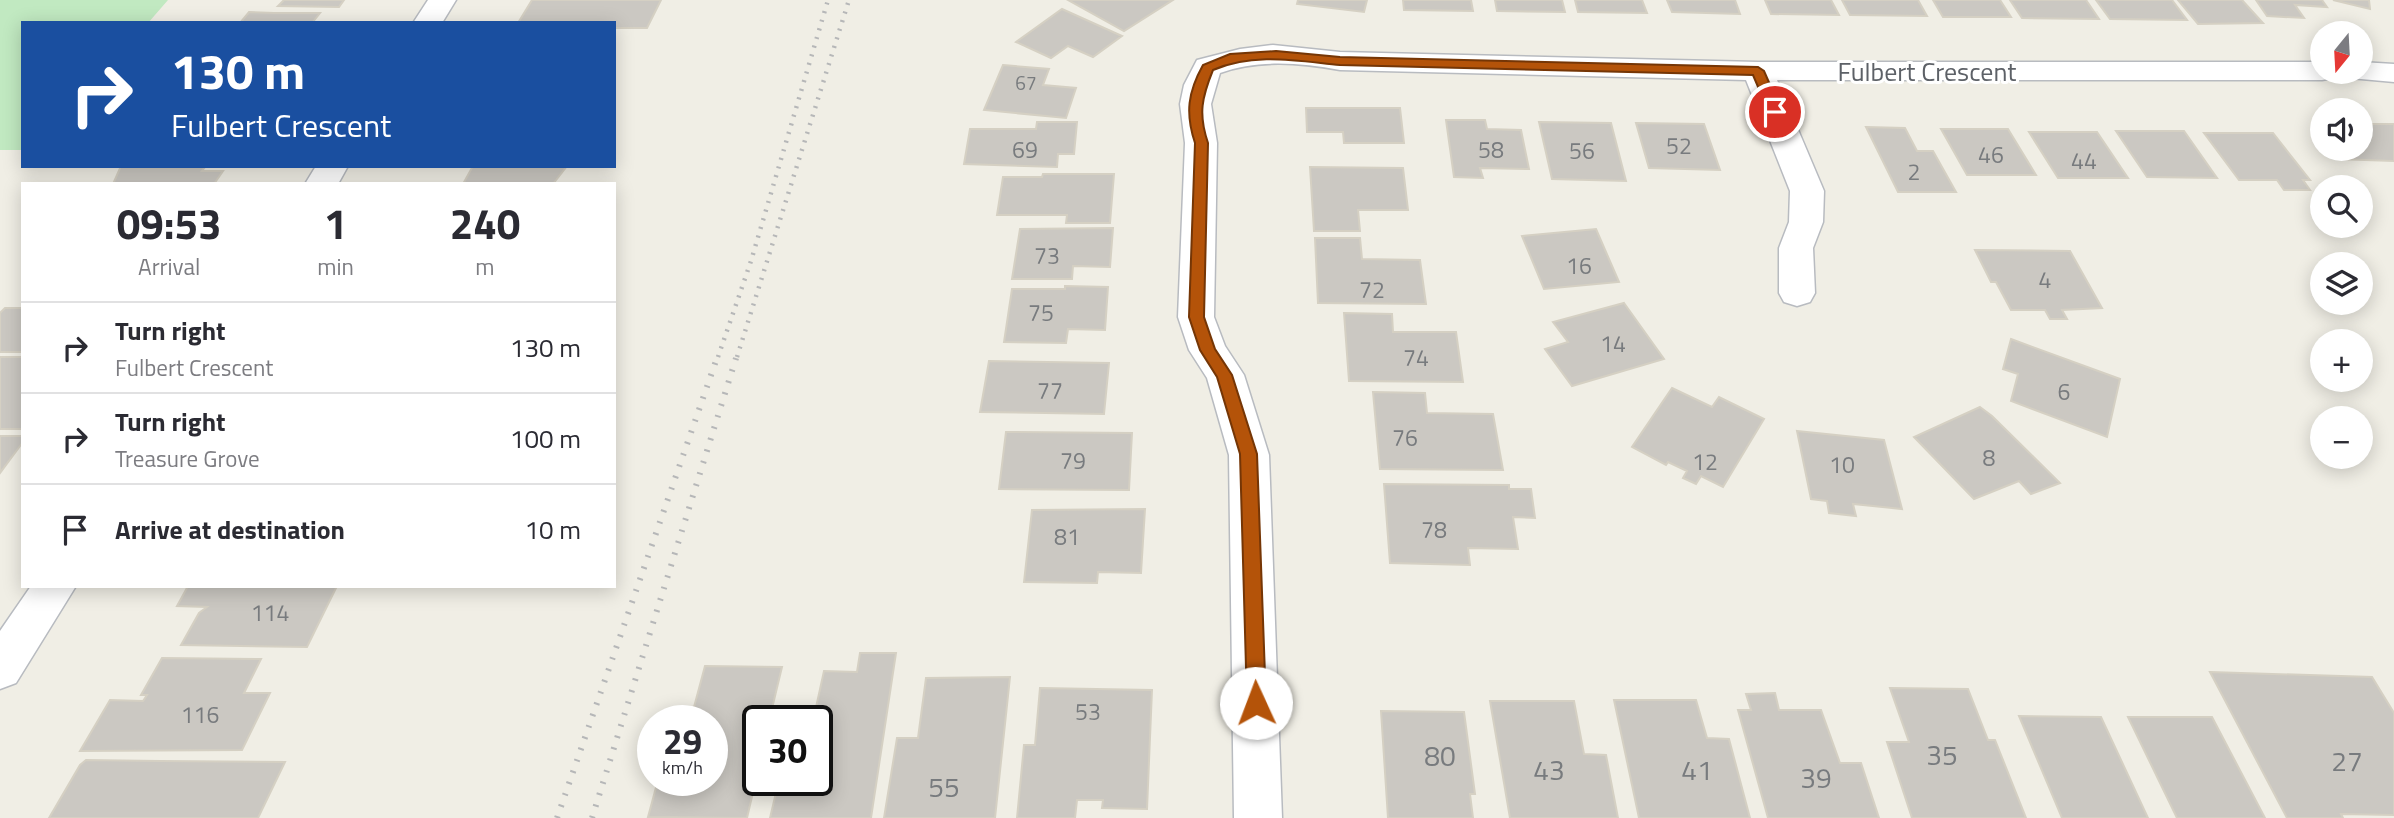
<!DOCTYPE html>
<html lang="en">
<head>
<meta charset="utf-8">
<style>
  :root { --surface:#fff; --page:#f7f7f7; --text:#2b2b33; --muted:#7c7c81; --line:#e1e1e2 }
  body { margin:0; font-family:"Titillium Web",sans-serif; background:var(--page); color:var(--text); height:100vh; display:flex; flex-direction:column; font-size:26px; white-space:nowrap }
  * { box-sizing:border-box; margin:0 }
  p { font-size:23px; color:var(--muted) }
  .icon { flex:none; width:38px; height:38px; fill:none; stroke:currentColor; stroke-width:2; stroke-linecap:round; stroke-linejoin:round }
  .map { position:relative; flex:1; overflow:hidden }
  .details { position:absolute; left:21px; top:182px; width:595px; height:406px; display:flex; flex-direction:column; background:var(--surface); border-radius:0px; box-shadow:0 4px 18px #0003 }
  .details>* { flex:none }
  .guide { position:absolute; left:21px; top:21px; width:595px; height:147px; border-radius:0px; box-shadow:0 4px 18px #0003; background:#1a4fa0; color:#fff; overflow:hidden }
  .needle { width:46px; rotate:198deg }
  .controls { position:absolute; left:2310px; top:21px; display:grid; gap:14px }
  .controls a { display:grid; place-items:center; width:63px; height:63px; border-radius:50%; background:var(--surface); box-shadow:0 4px 18px #0003; font-size:35px }
  .speed { position:absolute; left:637px; top:705px; display:flex; gap:14px; font-size:35px; font-weight:700; text-align:center }
  .speed>* { display:grid; place-content:center; width:91px; height:91px; border-radius:50%; background:var(--surface); box-shadow:0 4px 18px #0003; line-height:1 }
  .speed small { font-size:18px; font-weight:400 }
  .speed .limit { border:4px solid #111; border-radius:10px; background:#fff; color:#111 }
  .pin { position:absolute; display:grid; place-items:center; width:60px; height:60px; color:#fff; margin:-30px; border:4px solid #fff; border-radius:50%; box-shadow:0 2px 7px #0007 }
  .me { position:absolute; width:77px; margin:-38px; rotate:358deg; stroke-linejoin:round; filter:drop-shadow(0 0 5px #0008) }
  .turn { display:flex; align-items:center; gap:24px; height:147px; padding:0 35px; font-size:32px }
  .turn .icon { width:91px; height:91px; stroke-width:2.5 }
  .turn b { display:block; font-size:49px; line-height:60px }
  .eta { display:flex; justify-content:space-evenly; align-items:center; height:119px; text-align:center }
  .eta b { font-size:42px; font-weight:700; line-height:49px }
  ul { padding:0; list-style:none }
  li { display:flex; align-items:center; gap:21px; height:91px; padding:0 35px; border-top:2px solid var(--line) }
  li div { flex:1 }
  li b { display:block; font-size:26px }
  li em { font-style:normal }
  .map>svg:first-child { display:block }
  .green { fill:#c1e9c1 }
  .building { fill:#cbc8c2; stroke:#d5d0c3; stroke-width:2 }
  .lines { fill:none; stroke-linecap:round; stroke-linejoin:round }
  .minor-casing { stroke:#b8bbc0; stroke-width:3 }
  .minor { fill:#fff; fill-rule:evenodd }
  .rail-far1 { stroke:#b6b7b8; stroke-width:4.5; stroke-dasharray:2 7; stroke-linecap:butt }
  .rail { stroke:#b6b7b8; stroke-width:6; stroke-dasharray:2 10; stroke-linecap:butt }
  .route { fill:#b45309; stroke:#753606; stroke-width:2 }
  .labels { text-anchor:middle; dominant-baseline:central; stroke-width:6; stroke-linejoin:round; paint-order:stroke }
  .far-number-label { font-size:19px; fill:#787b7e }
  .number-label { font-size:23px; fill:#787b7e }
  .street-label { font-size:26px; fill:#5d6167; stroke:#fff }
  .near-number-label { font-size:28px; fill:#787b7e }
</style>
</head>
<body>
<div class="map">
<svg width="2394" height="818" viewBox="0 0 2394 818">
  <rect width="100%" height="100%" fill="#f0eee5"/>
  <path class="green" d="M0,0H168L148,23H23V150H0Z"/>
  <path class="building" d="M284,0H344L339,7L278,6Z
    M532,0H661L647,28H614V23H518Z
    M1068,0H1173L1124,31Z
    M1298,0H1367L1364,12L1297,4Z
    M1403,0H1471L1473,11L1404,10Z
    M1495,0H1562L1565,12L1497,11Z
    M1575,0H1642L1647,13L1578,12Z
    M1667,0H1735L1740,14L1672,12Z
    M1765,0H1831L1839,15L1771,14Z
    M1842,0H1918L1927,16L1850,15Z
    M1933,0H2000L2011,17H1943Z
    M2010,0H2086L2099,19L2022,18Z
    M2096,0H2172L2187,20L2110,19Z
    M2178,0H2242L2263,23L2198,24Z
    M2256,0H2322L2327,7L2295,5L2304,18L2267,16Z
    M2333,0H2369L2370,9Z
    M1062,9L1122,36L1093,57L1068,46L1051,58L1016,42Z
    M249,12L274,13H320L312,23H240Z
    M1003,65L1049,69L1043,85L1076,88L1066,118L984,110Z
    M1306,108H1400L1404,143H1344L1343,132H1307Z
    M1446,120H1485L1487,129L1521,130L1529,169L1480,168L1483,178L1454,177Z
    M1037,122H1077L1074,154H1058L1057,167L964,164L970,129H1036Z
    M1539,122L1611,123L1626,181L1552,179Z
    M1636,123L1704,124L1720,170L1649,168Z
    M2361,124H2394V161L2336,159L2328,149H2361Z
    M1866,127L1905,128L1917,151H1933L1956,192H1898Z
    M1941,129H2008L2036,175H1967Z
    M2116,131H2184L2217,178L2147,177Z
    M2029,132H2097L2128,178H2058Z
    M2204,133H2273L2310,180H2303L2310,190H2284L2277,180H2239Z
    M121,166H214L205,167L202,171H223L214,184H113Z
    M473,166H567L553,184H463Z
    M1310,167L1403,168L1408,210H1358L1360,231H1314Z
    M1043,174H1114L1110,223H1066L1067,215H997L1003,177H1042Z
    M1113,228L1110,267L1073,266L1072,279H1012L1020,229Z
    M1596,229L1619,282L1544,289L1522,236Z
    M1315,238H1360L1362,259L1420,260L1426,304L1318,303Z
    M1975,250L2070,251L2102,308L2062,310L2067,319H2050L2045,310H2011L1996,282H1991Z
    M1065,286L1108,287L1105,330L1068,329L1066,343L1004,342L1012,289H1065Z
    M1624,303L1664,359L1572,386L1545,349L1568,342L1553,322Z
    M5,308H23V352H0V313Z
    M1344,313L1392,314L1393,332H1456L1463,382L1349,381Z
    M2011,339L2120,379L2107,437L2011,401L2018,374L2003,369Z
    M0,357H23V429H0Z
    M989,361L1109,363L1104,414L980,412Z
    M1672,388L1712,407L1719,397L1764,419L1723,487L1701,476L1696,484L1683,478L1687,471L1668,462L1666,465L1632,447Z
    M1373,392L1425,393L1427,413L1493,414L1503,470L1380,469Z
    M1980,407L1992,416L2060,483L2031,494L2019,481L1974,499L1914,437Z
    M1797,431L1884,440L1902,509L1853,504L1856,516L1829,513L1827,501L1811,499Z
    M1006,432L1132,433L1129,490L999,489Z
    M0,436H23V442L0,473Z
    M1384,484L1509,485V489H1531L1535,518L1513,517L1518,549L1468,548L1470,565L1390,563Z
    M1145,509L1141,573L1098,572L1097,583L1024,582L1032,510Z
    M188,586H337L307,647L181,645L199,613L207,607L177,606Z
    M860,653H896L871,818H770L779,780H817V721H813L824,671L857,672Z
    M162,658L261,659L244,693H270L242,750L80,751L110,700L143,701L147,695H141Z
    M705,666L782,667L769,721H758V771L747,818L648,817L658,780H712V721H680L684,706L694,707Z
    M2210,672L2372,677L2394,713V815L2341,814L2343,818H2287Z
    M1010,677L995,818H884L897,738H918L926,678Z
    M1040,688L1152,690L1147,809L1102,808L1103,800H1077L1075,818H1017L1024,745H1035Z
    M1890,688L1968,689L1988,740H1995L2026,818H1912L1887,742H1909Z
    M1775,693L1779,710H1821L1840,763H1861L1879,818H1768L1738,710H1751L1746,694Z
    M1614,700H1696L1707,738L1729,739L1750,818H1639Z
    M1490,701H1574L1584,754L1606,755L1618,818H1510Z
    M1381,711L1464,712L1475,794H1470L1473,818H1388Z
    M2019,716L2101,717L2148,818H2062Z
    M2128,717H2212L2265,818H2177Z
    M86,760L160,761L285,762L258,818H49L80,765Z"/>
  <g class="lines">
    <defs>
      <path id="minor" d="M428,0H456L442,23H413Z
        M1273,45L1340,52L1758,62H2322V72H2337L2333,78L2322,80H1777L1824,191L1823,222L1813,248L1815,293L1810,302L1797,306L1784,302L1779,293V248L1789,222L1790,191L1746,80L1340,70C1300,63 1259,59 1220,73L1211,104L1217,143L1214,317L1225,346L1244,375L1269,455L1282,818H1234L1229,455L1207,378L1189,350L1178,317L1185,143L1180,104L1184,85L1197,60L1240,49Z
        M2361,62L2394,64V82L2350,78L2346,72H2361Z
        M316,166H348L338,184H305Z
        M31,586H76L16,683L0,689V631Z"/>
    </defs>
    <use href="#minor" class="minor-casing"/>
    <use href="#minor" class="minor"/>
    <path class="rail-far1" d="M718,357L751,261L828,0
      M737,357L849,0"/>
    <path class="rail" d="M557,818L718,355
      M592,818L737,355"/>
  </g>
  <path class="route" d="M1276,51L1340,57L1758,67L1764,71L1782,112L1770,115L1753,75L1340,65C1298,61 1254,52 1213,70C1202,97 1198,114 1208,143L1204,317L1215,349L1232,375L1257,454L1266,703L1263,709L1256,711L1250,709L1247,703L1240,454L1217,377L1200,350L1189,317L1195,143C1185,113 1188,92 1203,65L1230,54Z"/>
  <g class="labels">
    <g class="far-number-label">
      <text x="1026" y="82">67</text>
    </g>
    <g class="number-label">
      <text x="1679" y="145">52</text>
      <text x="1025" y="149">69</text>
      <text x="1491" y="149">58</text>
      <text x="1582" y="150">56</text>
      <text x="1991" y="154">46</text>
      <text x="2084" y="160">44</text>
      <text x="1914" y="171">2</text>
      <text x="1047" y="255">73</text>
      <text x="1579" y="265">16</text>
      <text x="2045" y="279">4</text>
      <text x="1372" y="289">72</text>
      <text x="1041" y="312">75</text>
      <text x="1613" y="343">14</text>
      <text x="1416" y="357">74</text>
      <text x="1050" y="390">77</text>
      <text x="2064" y="391">6</text>
      <text x="1405" y="437">76</text>
      <text x="1989" y="457">8</text>
      <text x="1073" y="460">79</text>
      <text x="1705" y="461">12</text>
      <text x="1842" y="464">10</text>
      <text x="1434" y="529">78</text>
      <text x="1067" y="536">81</text>
      <text x="270" y="612">114</text>
      <text x="1088" y="711">53</text>
      <text x="200" y="714">116</text>
    </g>
    <g class="street-label">
      <text x="1927" y="71">Fulbert Crescent</text>
    </g>
    <g class="near-number-label">
      <text x="1942" y="754">35</text>
      <text x="1440" y="755">80</text>
      <text x="2347" y="760">27</text>
      <text x="1549" y="769">43</text>
      <text x="1697" y="769">41</text>
      <text x="1816" y="777">39</text>
      <text x="944" y="786">55</text>
    </g>
  </g>
</svg>
<div class="controls">
<a><svg class="needle" viewBox="-14 -14 28 28"><path d="M0-13l5 13h-10z" fill="#e53935"/><path d="M0 13l5-13h-10z" fill="#7c7c81"/></svg></a>
<a><svg class="icon" aria-label="sound" viewBox="0 0 24 24"><path d="M4 9h4l5-4v14l-5-4H4zM17 9q2 3 0 6"/></svg></a>
<a><svg class="icon" aria-label="search" viewBox="0 0 24 24"><circle cx="10" cy="10" r="6"/><path d="M15 15l6 6"/></svg></a>
<a><svg class="icon" aria-label="layers" viewBox="0 0 24 24"><path d="M12 4l9 5-9 5-9-5zM3 14l9 5 9-5"/></svg></a>
<a>+</a>
<a>−</a>
</div>
<div class="speed"><div>29<small>km/h</small></div><div class="limit">30</div></div>
<div class="pin" style="left:1775px;top:112px;background:#d93025"><svg class="icon" aria-label="arrive" viewBox="0 0 24 24"><path d="M6 21V4h12l-3 4 3 4H6"/></svg></div>
<svg class="me" style="left:1256px;top:703px" viewBox="-20 -20 40 40"><circle r="19" fill="#fff"/><path d="M0-13L10 11 0 6-10 11z" fill="#b45309"/></svg>
<div class="guide">
<div class="turn"><svg class="icon" aria-label="right" viewBox="0 0 24 24"><path d="M7 20v-9h11M14 6l5 5-5 5"/></svg><div><b>130 m</b>Fulbert Crescent</div></div>
</div>
<section class="details">
<div class="eta">
<div><b>09:53</b><p>Arrival</p></div>
<div><b>1</b><p>min</p></div>
<div><b>240</b><p>m</p></div>
</div>
<ul>
<li><svg class="icon" aria-label="right" viewBox="0 0 24 24"><path d="M7 20v-9h11M14 6l5 5-5 5"/></svg><div><b>Turn right</b><p>Fulbert Crescent</p></div><em>130 m</em></li>
<li><svg class="icon" aria-label="right" viewBox="0 0 24 24"><path d="M7 20v-9h11M14 6l5 5-5 5"/></svg><div><b>Turn right</b><p>Treasure Grove</p></div><em>100 m</em></li>
<li><svg class="icon" aria-label="arrive" viewBox="0 0 24 24"><path d="M6 21V4h12l-3 4 3 4H6"/></svg><div><b>Arrive at destination</b></div><em>10 m</em></li>
</ul>
</section>
</div>
</body>
</html>
